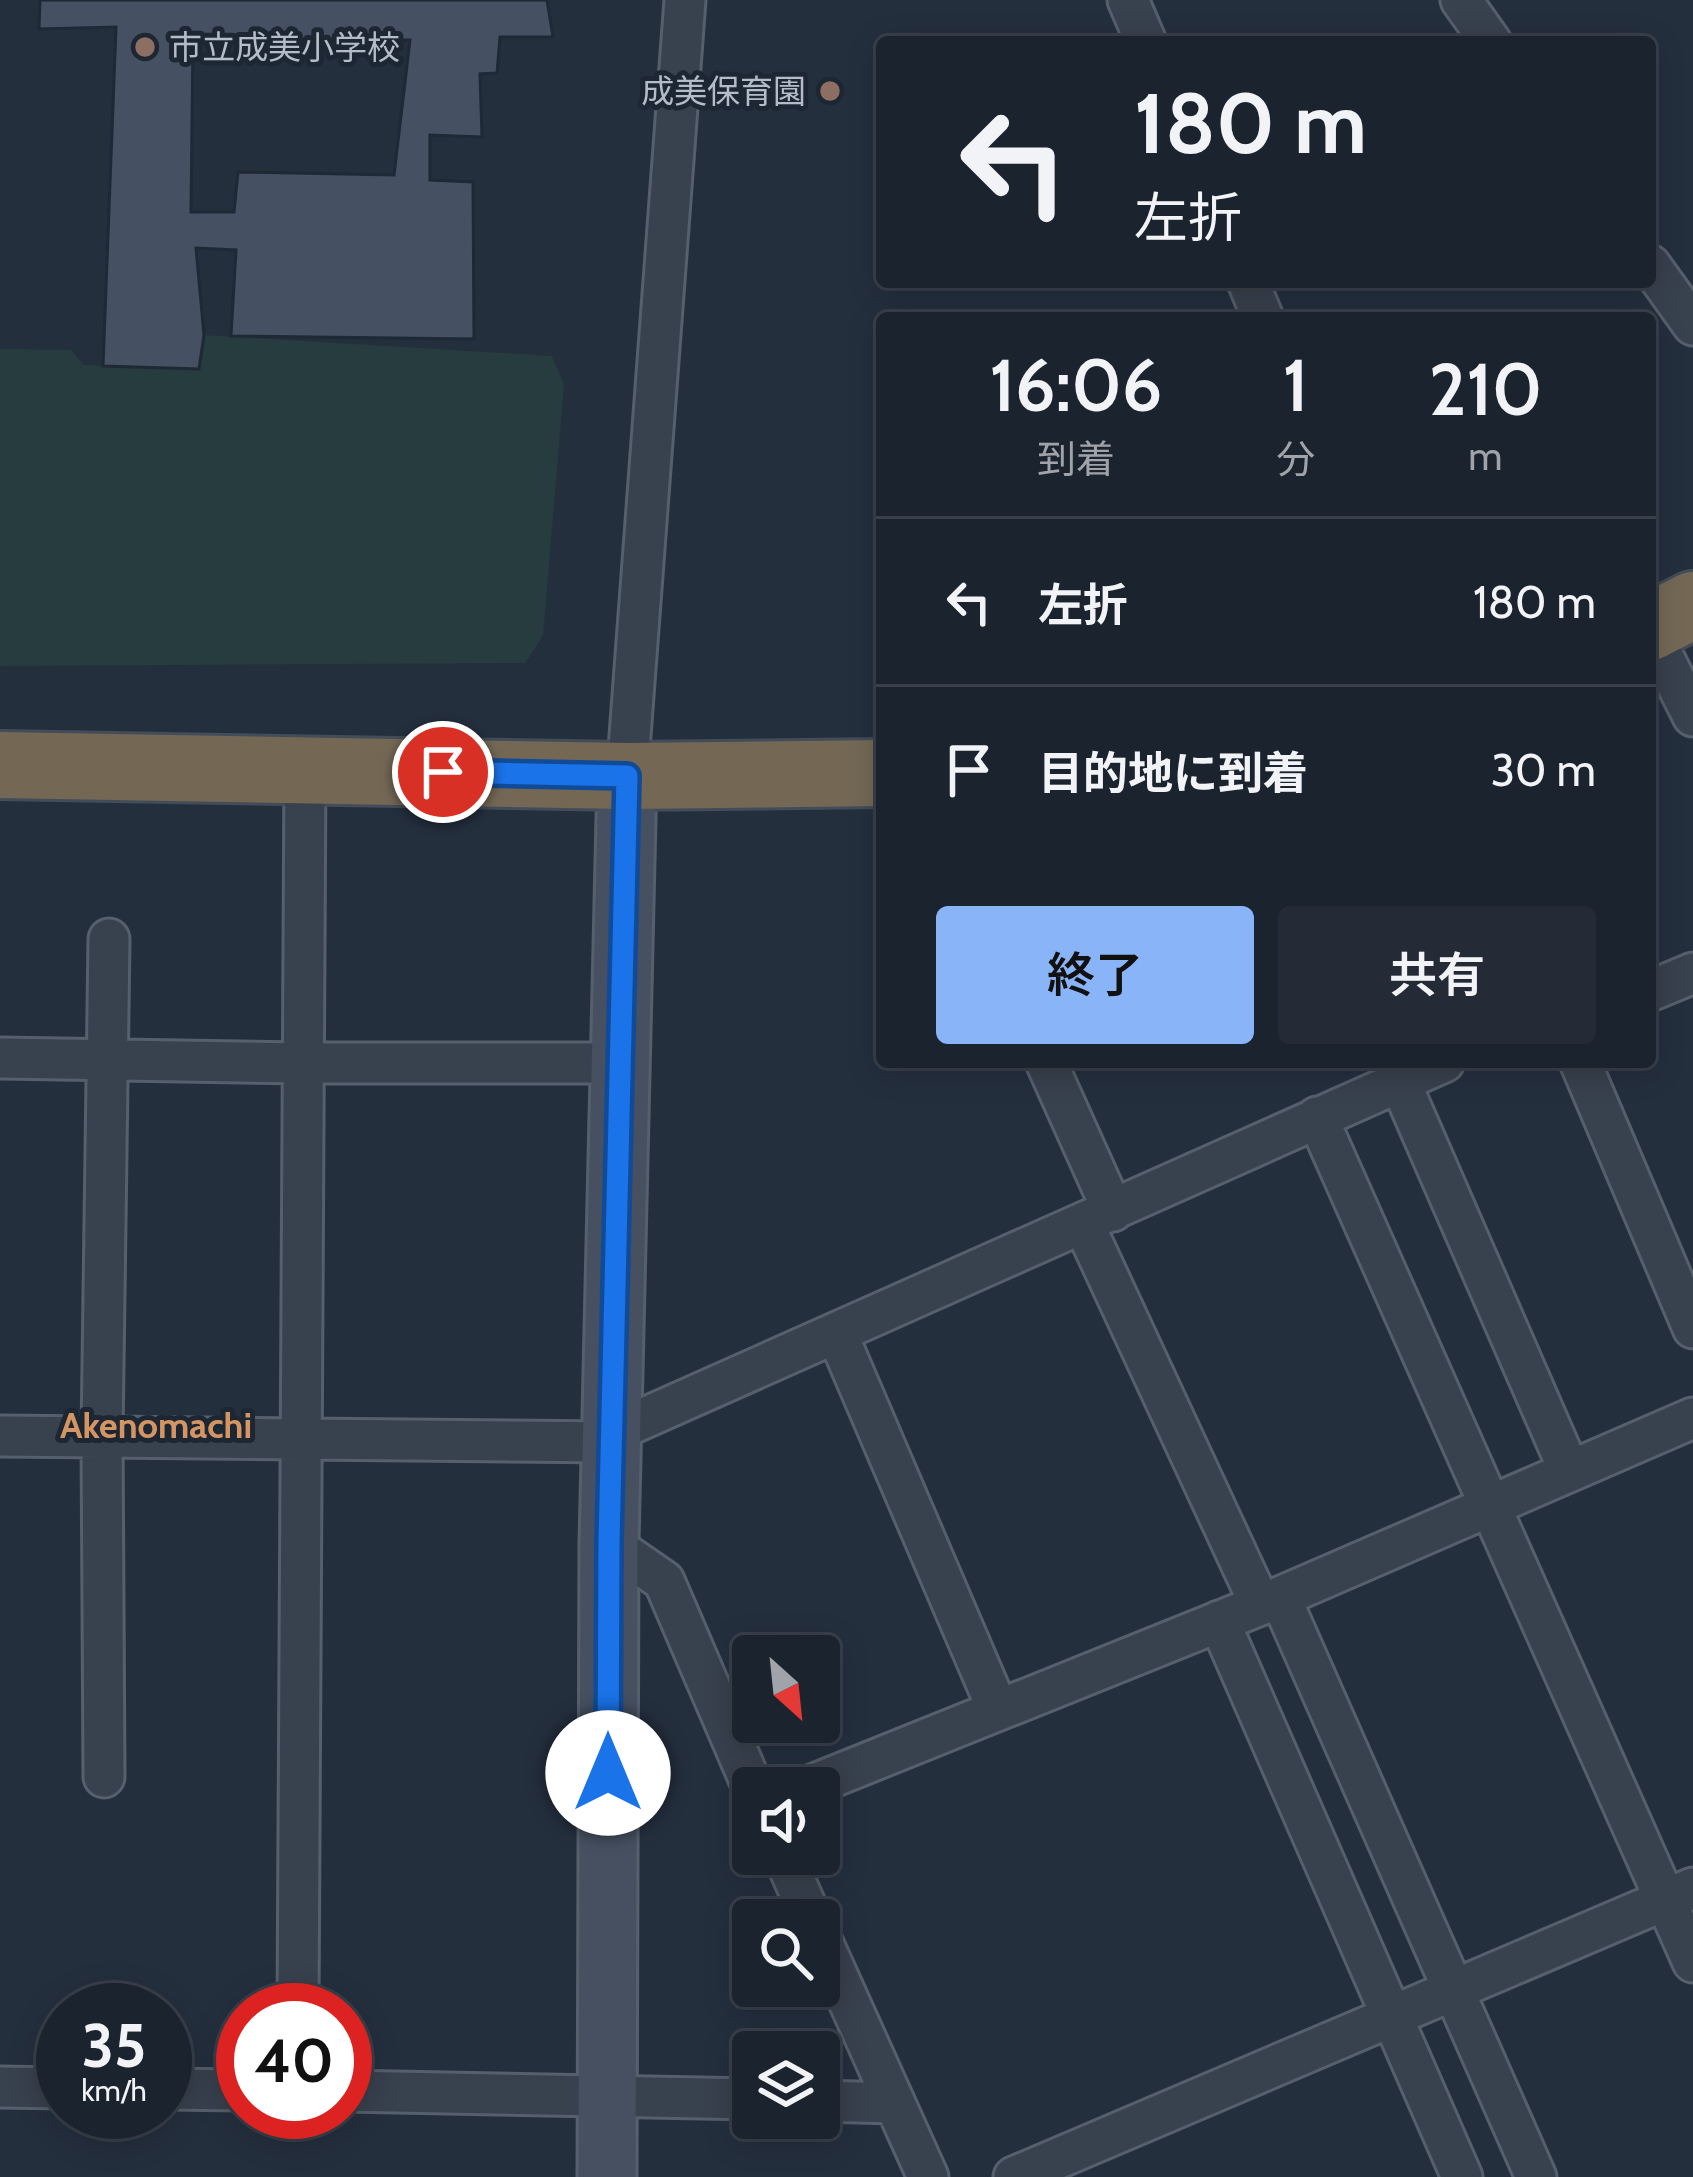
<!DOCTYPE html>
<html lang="ja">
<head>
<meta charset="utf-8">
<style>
  :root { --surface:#1b232e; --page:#242b36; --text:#f1f3f6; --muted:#a0a4aa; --line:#39404a; --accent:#8ab4f8 }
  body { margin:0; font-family:Cabin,"Noto Sans JP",sans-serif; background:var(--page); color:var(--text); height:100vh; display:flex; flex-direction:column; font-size:45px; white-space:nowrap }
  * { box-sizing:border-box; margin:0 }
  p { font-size:39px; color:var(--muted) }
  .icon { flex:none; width:66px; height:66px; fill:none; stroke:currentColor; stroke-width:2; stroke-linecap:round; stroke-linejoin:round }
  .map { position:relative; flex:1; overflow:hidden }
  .details { position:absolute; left:876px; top:312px; width:780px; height:756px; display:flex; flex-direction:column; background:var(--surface); border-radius:12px; box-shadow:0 6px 30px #0003,0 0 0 3px var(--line) }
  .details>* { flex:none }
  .guide { position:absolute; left:876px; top:36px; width:780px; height:252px; border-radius:12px; box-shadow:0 6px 30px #0003,0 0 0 3px var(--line); background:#1b232e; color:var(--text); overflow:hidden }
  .needle { width:78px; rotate:153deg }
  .tools { position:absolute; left:732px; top:1635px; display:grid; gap:24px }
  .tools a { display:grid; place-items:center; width:108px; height:108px; border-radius:12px; background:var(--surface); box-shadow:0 6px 30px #0003,0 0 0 3px var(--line); font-size:60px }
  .speed { position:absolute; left:36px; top:1983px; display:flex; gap:24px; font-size:60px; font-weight:700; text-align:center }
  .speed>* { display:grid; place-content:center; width:156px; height:156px; border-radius:50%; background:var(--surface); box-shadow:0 6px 30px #0003,0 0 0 3px var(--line); line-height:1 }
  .speed small { font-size:30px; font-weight:400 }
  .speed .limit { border:18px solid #d22; background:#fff; color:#111 }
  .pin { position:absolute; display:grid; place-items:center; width:102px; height:102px; color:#fff; margin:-51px; border:6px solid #fff; border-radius:50%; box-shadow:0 3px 12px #0007 }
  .me { position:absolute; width:132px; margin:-66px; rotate:0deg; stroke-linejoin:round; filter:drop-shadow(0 0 9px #0008) }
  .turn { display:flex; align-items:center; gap:42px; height:252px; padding:0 60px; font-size:54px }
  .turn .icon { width:156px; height:156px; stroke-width:2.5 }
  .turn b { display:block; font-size:84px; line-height:102px }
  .eta { display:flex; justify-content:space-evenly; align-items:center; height:204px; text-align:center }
  .eta b { font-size:72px; font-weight:600; line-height:84px }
  .button { display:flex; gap:24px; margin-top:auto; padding:24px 60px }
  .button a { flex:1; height:138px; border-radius:12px; background:var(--accent); color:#111; font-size:48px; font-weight:600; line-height:138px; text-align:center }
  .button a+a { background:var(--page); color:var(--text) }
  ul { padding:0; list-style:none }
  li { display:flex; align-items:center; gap:36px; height:168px; padding:0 60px; border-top:3px solid var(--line) }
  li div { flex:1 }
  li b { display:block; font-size:45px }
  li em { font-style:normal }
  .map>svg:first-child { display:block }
  .green { fill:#263c3f }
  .building { fill:#455162; stroke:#1f2835; stroke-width:3; fill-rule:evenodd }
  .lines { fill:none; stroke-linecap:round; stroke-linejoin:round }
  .street-casing { stroke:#565f6c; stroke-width:45 }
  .secondary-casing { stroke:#565f6c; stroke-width:63 }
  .highway-casing { stroke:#434c59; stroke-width:72 }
  .street { stroke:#38414e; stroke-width:39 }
  .secondary { stroke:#465061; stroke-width:57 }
  .highway { stroke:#746855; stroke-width:66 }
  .route-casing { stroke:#114b97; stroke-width:30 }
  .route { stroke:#1a73e8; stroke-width:21 }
  .education-dot { fill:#8d6e63; stroke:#1d2633; stroke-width:4.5 }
  .labels { text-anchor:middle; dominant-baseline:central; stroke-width:10; stroke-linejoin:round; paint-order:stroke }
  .poi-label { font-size:33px; fill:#b4bcc9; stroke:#1d2633; text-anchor:start }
  .neighbourhood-label { font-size:36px; font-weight:bold; fill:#d59563; stroke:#1d2633 }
</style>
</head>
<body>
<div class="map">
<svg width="1693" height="2177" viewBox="0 0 1693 2177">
  <rect width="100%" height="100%" fill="#242f3e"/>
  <path class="green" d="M204,335L552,356L564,385L543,636L525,663L0,666V349L71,350L84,365L198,369Z"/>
  <path class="building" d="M40,0H547L553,37H500L497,73L480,74L482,137L430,135V180L473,182L474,339L231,336L236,250L196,248L204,335L199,369L103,366L116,27L39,29ZM193,39L410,40L394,175L238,172L234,212H191Z"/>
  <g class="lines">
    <defs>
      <path id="street" d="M1128,0L1146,42
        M1461,0L1491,42
        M1650,265L1693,325
        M1248,282L1263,318
        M1650,631L1693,716
        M627,776L685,0
        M1650,991L1693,973
        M0,1058L304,1063H622
        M1046,1062L1113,1211
        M1580,1062L1693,1328
        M1399,1080L1569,1470
        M1317,1117L1693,1962
        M1084,1225L1260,1604
        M837,1334L998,1710
        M613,1432L1444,1062
        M0,1436L613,1442
        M609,1543L664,1581L753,1788
        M1280,1597L1536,2177
        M1219,1621L1462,2177
        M104,1777L102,1436L109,939
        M805,1788L1280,1597L1693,1418
        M783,1854L812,1920
        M819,1935L928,2177
        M298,2010L305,770
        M0,2087L63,2088
        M165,2089L243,2090
        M345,2091L753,2099
        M819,2101L894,2103
        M1014,2177L1693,1888"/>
      <path id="secondary" d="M607,2177L609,1543L627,776"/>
      <path id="highway" d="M1650,627L1693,605
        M0,765L627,776L882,773"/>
    </defs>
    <use href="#street" class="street-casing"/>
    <use href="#secondary" class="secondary-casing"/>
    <use href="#highway" class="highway-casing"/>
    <use href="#street" class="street"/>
    <use href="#secondary" class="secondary"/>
    <use href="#highway" class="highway"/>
  </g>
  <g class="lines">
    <defs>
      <path id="route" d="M443,772L627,776L609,1543L608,1773"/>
    </defs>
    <use href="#route" class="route-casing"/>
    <use href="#route" class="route"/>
  </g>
  <g class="education-dot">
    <circle cx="145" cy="47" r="12"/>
    <circle cx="830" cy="91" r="12"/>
  </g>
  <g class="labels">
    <g class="poi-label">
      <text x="169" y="47">市立成美小学校</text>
      <text x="806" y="91" text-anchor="end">成美保育園</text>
    </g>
    <g class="neighbourhood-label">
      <text x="156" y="1425">Akenomachi</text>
    </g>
  </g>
</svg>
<div class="tools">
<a><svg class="needle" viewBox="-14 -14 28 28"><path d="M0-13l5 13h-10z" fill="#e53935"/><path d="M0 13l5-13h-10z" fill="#a0a4aa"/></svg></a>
<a><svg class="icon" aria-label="sound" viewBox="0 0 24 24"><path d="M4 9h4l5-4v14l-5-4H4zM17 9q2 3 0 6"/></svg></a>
<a><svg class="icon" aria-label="search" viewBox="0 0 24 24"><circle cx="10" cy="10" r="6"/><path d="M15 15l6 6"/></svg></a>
<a><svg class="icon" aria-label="layers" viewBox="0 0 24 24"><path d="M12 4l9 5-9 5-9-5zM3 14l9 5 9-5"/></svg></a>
</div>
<div class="speed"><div>35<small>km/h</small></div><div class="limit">40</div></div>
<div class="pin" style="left:443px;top:772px;background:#d93025"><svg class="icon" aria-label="arrive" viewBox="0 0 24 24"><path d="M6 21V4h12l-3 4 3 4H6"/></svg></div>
<svg class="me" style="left:608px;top:1773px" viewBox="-20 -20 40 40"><circle r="19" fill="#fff"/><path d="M0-13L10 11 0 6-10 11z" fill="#1a73e8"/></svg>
<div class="guide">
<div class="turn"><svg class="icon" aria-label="left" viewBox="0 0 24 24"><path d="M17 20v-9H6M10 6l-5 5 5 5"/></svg><div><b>180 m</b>左折</div></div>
</div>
<section class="details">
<div class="eta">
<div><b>16:06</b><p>到着</p></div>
<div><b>1</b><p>分</p></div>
<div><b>210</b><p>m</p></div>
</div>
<ul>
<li><svg class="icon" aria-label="left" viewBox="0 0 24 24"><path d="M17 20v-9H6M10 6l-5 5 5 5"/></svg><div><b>左折</b></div><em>180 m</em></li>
<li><svg class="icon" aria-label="arrive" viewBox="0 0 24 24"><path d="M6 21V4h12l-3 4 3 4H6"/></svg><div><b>目的地に到着</b></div><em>30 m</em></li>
</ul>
<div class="button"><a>終了</a><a>共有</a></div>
</section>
</div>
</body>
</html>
